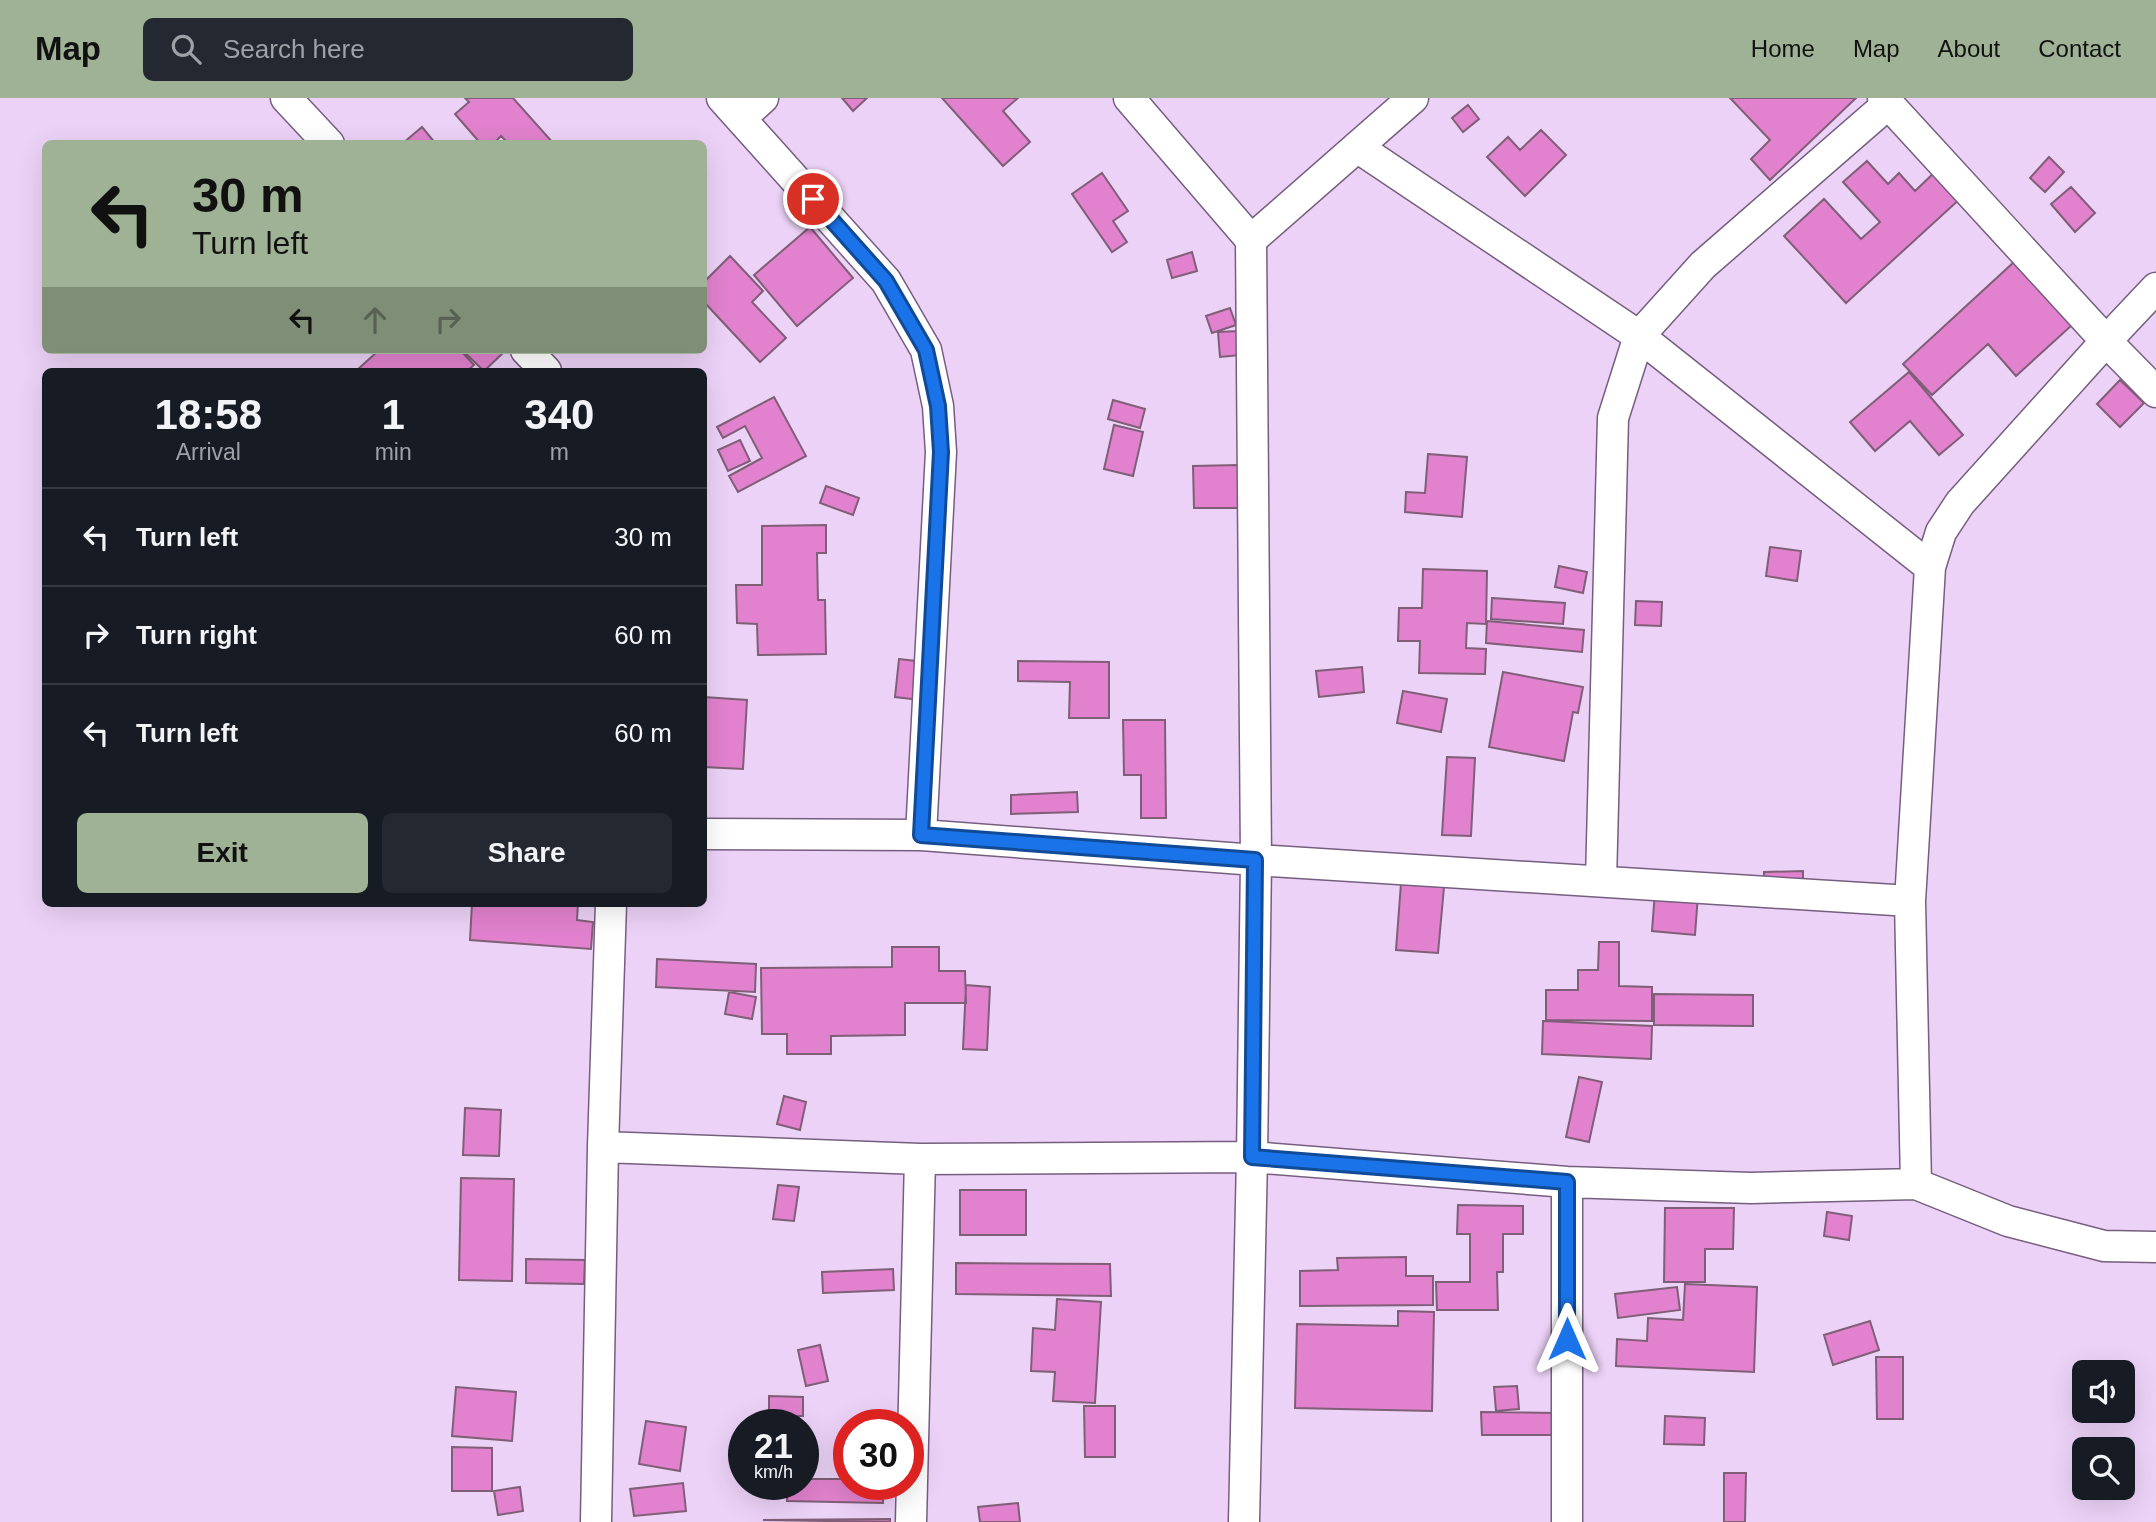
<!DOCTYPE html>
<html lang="en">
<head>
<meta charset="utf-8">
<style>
  :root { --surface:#171b24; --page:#242831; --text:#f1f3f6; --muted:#9ea1a6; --line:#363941; --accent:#9fb295 }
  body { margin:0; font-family:Helvetica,sans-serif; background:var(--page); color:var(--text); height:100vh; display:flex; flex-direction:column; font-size:26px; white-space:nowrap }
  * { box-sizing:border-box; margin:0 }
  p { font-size:23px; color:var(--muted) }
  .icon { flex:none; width:38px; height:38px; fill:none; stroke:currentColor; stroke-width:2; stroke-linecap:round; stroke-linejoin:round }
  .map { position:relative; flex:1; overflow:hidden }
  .panel { position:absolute; left:42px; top:270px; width:665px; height:539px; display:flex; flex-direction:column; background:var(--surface); border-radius:10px; box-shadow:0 7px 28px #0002 }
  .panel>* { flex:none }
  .hud { position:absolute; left:42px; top:42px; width:665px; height:214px; border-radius:10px; box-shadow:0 7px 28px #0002; background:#9fb295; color:#111; overflow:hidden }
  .fabs { position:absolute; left:2072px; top:1262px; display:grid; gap:14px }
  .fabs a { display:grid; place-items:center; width:63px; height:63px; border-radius:10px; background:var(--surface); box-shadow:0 7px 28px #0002; font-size:35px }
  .speed { position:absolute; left:728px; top:1311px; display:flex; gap:14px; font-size:35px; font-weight:700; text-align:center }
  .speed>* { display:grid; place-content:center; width:91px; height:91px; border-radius:50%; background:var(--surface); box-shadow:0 7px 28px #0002; line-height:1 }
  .speed small { font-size:18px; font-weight:400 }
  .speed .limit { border:10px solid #d22; background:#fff; color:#111 }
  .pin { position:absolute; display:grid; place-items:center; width:60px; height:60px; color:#fff; margin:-30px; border:4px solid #fff; border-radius:50%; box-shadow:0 2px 7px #0007 }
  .me { position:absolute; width:77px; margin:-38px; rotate:0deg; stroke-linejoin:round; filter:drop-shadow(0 0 5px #0008) }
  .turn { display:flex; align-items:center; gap:24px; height:147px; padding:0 35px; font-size:32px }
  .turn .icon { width:91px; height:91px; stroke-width:2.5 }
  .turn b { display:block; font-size:49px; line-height:60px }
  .lanes { display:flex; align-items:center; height:66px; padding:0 35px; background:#0003; justify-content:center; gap:35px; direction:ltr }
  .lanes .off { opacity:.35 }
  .eta { display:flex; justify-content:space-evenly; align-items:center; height:119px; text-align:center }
  .eta b { font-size:42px; font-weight:700; line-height:49px }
  .button { display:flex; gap:14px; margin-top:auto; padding:14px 35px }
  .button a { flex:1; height:80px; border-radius:10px; background:var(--accent); color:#111; font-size:28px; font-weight:700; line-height:80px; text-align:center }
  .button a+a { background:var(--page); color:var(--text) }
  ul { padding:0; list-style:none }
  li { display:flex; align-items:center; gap:21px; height:98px; padding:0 35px; border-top:2px solid var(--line) }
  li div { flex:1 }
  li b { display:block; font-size:26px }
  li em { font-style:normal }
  header { display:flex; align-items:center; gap:42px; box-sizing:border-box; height:98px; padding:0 35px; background:var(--accent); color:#111 }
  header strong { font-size:33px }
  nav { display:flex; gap:38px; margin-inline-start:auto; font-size:24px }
  .search { width:490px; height:63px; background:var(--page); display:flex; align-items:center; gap:18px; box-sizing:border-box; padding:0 24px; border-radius:10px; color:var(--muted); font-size:26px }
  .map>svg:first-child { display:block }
  .building { fill:#e282ce; stroke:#7f5e77; stroke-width:2 }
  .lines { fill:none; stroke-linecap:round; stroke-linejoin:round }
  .minor-casing { stroke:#755e7e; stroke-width:33 }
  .minor { stroke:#fff; stroke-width:30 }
  .route-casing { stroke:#114b97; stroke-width:18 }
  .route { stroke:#1a73e8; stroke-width:12 }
</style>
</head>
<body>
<header>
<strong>Map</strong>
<div class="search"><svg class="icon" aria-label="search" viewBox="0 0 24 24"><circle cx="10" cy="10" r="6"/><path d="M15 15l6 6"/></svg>Search here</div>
<nav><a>Home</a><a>Map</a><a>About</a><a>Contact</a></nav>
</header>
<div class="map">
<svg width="2156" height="1424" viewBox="0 0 2156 1424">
  <rect width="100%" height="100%" fill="#ecd2f7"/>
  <path class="building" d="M465,0H513L554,46H509L501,38L493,46H481L455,16L469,4Z
    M842,0H867L853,13Z
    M942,0H1018L1003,13L1030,44L1003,68Z
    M1730,0H1856L1770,82L1751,61L1770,42Z
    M1468,7L1479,21L1463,34L1452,20Z
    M422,29L436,46H402Z
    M1541,32L1566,57L1525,98L1487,59L1508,39L1520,52Z
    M2049,59L2064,74L2045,94L2030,80Z
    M1867,63L1888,86L1899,75L1915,93L1937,72L1962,99L1846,205L1784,138L1824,101L1861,141L1880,124L1843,84Z
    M1102,75L1128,113L1113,123L1127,144L1112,154L1072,96Z
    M2071,89L2095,115L2075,134L2051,106Z
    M810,129L853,180L797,228L754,177Z
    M1192,154L1197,173L1172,180L1167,162Z
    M730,158L763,193L752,204L786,240L760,264L704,204V184Z
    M2014,164L2072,227L2016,278L1988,246L1932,297L1903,266Z
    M1230,210L1236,227L1212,235L1206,218Z
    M1238,233L1240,257L1220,259L1218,234Z
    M379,252H460L474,267L467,273H356Z
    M462,252H502L504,254L484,273Z
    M1909,274L1963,337L1939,357L1910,323L1875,353L1850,324Z
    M2120,282L2144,305L2120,329L2097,306Z
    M774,299L806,358L738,394L729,378L762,360L745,328L723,340L717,329Z
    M1113,302L1145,311L1140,330L1108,321Z
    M1114,327L1143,334L1133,378L1104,371Z
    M740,342L750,363L728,373L718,352Z
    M1428,356L1467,359L1462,419L1405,414L1406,394L1425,395Z
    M1238,367L1239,410H1194L1193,368Z
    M826,388L859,400L853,417L820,405Z
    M826,427V455H817L818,502H825L826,556L758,557L757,526L737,525L736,487H762V428Z
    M1770,449L1801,453L1797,483L1766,478Z
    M1559,468L1587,474L1583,495L1555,489Z
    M1423,471L1487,473L1486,526L1467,525L1466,550L1486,551L1485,576L1419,575L1420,543H1398L1399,510H1422Z
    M1492,500L1565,505L1563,526L1491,521Z
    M1636,503L1662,504L1661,528L1635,527Z
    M1487,523L1584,532L1582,554L1486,545Z
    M899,561L924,564L920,602L895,599Z
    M1018,563L1109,564V620H1069L1070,584L1018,583Z
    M1362,569L1364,594L1319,599L1316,573Z
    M1503,574L1583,589L1578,615L1573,614L1564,663L1489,649Z
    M1403,593L1447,601L1441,634L1397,625Z
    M704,599L747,602L743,671L704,669Z
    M1123,622H1165L1166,720H1141V677H1124Z
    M1447,659L1475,660L1471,738L1442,737Z
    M1077,694L1078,714L1011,716V697Z
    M1803,773V788L1764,789V774Z
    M1401,785L1444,789L1438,855L1396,852Z
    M1655,793L1698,797L1695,837L1652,833Z
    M472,805H578L577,822L593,824L591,851L470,842Z
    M1599,844H1619V888L1652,889V923L1546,922V892H1578V872H1598Z
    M892,849H939V873H965L966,905H905V937L831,938V956H787V936H762L761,870L892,869Z
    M657,861L756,866L755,894L656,889Z
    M966,887L990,889L987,952L963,951Z
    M729,894L756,899L752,921L725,916Z
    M1654,896L1753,897V928L1654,927Z
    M1543,923L1652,928L1651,961L1542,956Z
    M1579,979L1602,984L1589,1044L1566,1039Z
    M784,998L806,1004L800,1032L777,1026Z
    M465,1010L501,1012L499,1058L463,1057Z
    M461,1080L514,1081L512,1183L459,1182Z
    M778,1087L799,1089L794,1123L773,1121Z
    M960,1092H1026V1137H960Z
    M1458,1107L1523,1108V1136H1503V1174H1497L1498,1212H1437L1436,1184H1470V1136H1457Z
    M1665,1110H1734L1733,1151H1705V1184H1664Z
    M1827,1114L1852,1118L1849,1142L1824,1138Z
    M1406,1159V1178H1433V1207L1300,1208V1173L1338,1172L1337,1160Z
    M526,1161L585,1162L584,1186L526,1185Z
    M956,1165L1110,1166L1111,1198L956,1196Z
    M893,1171L894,1192L823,1195L822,1174Z
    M1685,1186L1757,1189L1754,1274L1616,1268L1617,1241L1647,1243L1648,1220L1683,1222Z
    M1677,1189L1680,1212L1618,1220L1615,1196Z
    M1057,1201L1101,1204L1095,1305L1053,1303L1055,1274L1031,1273L1033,1230L1055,1232Z
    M1398,1213L1434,1214L1432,1313L1295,1310L1297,1226L1398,1228Z
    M1870,1223L1879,1252L1833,1267L1824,1237Z
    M820,1247L828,1283L806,1288L798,1252Z
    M1876,1259H1903V1321H1877Z
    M1517,1288L1519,1311L1496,1313L1494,1289Z
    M456,1289L516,1294L512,1343L452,1338Z
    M769,1298L803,1299V1318H769Z
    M1084,1308H1115V1359H1085Z
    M1481,1314L1557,1315V1337H1482Z
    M1665,1318L1705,1320L1704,1347L1664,1346Z
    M646,1323L686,1329L680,1373L639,1366Z
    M452,1349L492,1350V1393H452Z
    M1724,1375H1746L1745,1424H1724Z
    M803,1381H849V1386H883V1405L787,1403V1386H803Z
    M683,1385L686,1413L634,1418L630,1391Z
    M520,1389L523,1413L498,1417L494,1393Z
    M1018,1405L1020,1424H980L978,1409Z
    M890,1421V1424L763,1422Z"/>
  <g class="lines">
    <defs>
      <path id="minor" d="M286,0L329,46
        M722,0L886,183L926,252L938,308L941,354L921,737
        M1129,0L1251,142
        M1883,0L2106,243L2156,294
        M741,20L763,0
        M1357,49L1639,238L1930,469
        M526,252L546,273
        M704,736L921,737L1256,762L1910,803
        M1601,783L1613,320L1639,238L1703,167L1888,6
        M603,1049L920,1061L911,1424
        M920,1061L1252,1059L1567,1084L1751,1090L1916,1086L2008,1123L2104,1148L2156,1149
        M1567,1084V1424
        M1916,1086L1910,803L1930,469L1941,434L1960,405L2106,243L2156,190
        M596,1424L603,1049L611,805
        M1244,1424L1252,1059L1256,762L1251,142L1413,0"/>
    </defs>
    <use href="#minor" class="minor-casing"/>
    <use href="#minor" class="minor"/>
  </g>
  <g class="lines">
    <defs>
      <path id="route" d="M813,101L886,183L926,252L938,308L941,354L921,737L1255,762L1252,1059L1567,1084V1241"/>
    </defs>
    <use href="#route" class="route-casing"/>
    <use href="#route" class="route"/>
  </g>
</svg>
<div class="fabs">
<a><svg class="icon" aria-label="sound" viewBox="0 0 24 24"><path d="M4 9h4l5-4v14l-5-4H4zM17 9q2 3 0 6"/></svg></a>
<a><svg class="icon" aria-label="search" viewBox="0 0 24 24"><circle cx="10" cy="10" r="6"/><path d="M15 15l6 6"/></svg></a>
</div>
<div class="speed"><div>21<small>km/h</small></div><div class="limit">30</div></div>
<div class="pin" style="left:813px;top:101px;background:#d93025"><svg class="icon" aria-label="arrive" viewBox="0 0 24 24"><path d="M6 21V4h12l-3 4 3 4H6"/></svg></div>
<svg class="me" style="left:1567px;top:1241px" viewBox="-20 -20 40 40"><path d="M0-17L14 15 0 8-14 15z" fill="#1a73e8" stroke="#fff" stroke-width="4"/></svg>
<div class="hud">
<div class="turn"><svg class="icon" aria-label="left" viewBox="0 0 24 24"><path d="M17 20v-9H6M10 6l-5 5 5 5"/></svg><div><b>30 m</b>Turn left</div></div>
<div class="lanes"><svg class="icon" aria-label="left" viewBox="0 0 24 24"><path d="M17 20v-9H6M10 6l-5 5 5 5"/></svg><svg class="icon off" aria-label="ahead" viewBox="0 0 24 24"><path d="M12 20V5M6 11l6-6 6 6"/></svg><svg class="icon off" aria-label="right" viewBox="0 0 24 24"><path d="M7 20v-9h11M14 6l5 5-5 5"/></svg></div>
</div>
<section class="panel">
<div class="eta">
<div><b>18:58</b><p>Arrival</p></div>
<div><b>1</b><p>min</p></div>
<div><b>340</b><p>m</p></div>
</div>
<ul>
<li><svg class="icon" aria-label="left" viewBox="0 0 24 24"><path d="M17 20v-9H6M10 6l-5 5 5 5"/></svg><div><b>Turn left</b></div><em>30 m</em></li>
<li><svg class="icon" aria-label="right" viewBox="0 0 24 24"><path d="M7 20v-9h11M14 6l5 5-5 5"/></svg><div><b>Turn right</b></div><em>60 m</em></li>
<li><svg class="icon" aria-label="left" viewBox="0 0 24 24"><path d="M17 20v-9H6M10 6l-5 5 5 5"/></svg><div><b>Turn left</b></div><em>60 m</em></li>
</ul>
<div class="button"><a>Exit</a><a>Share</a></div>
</section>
</div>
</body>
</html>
